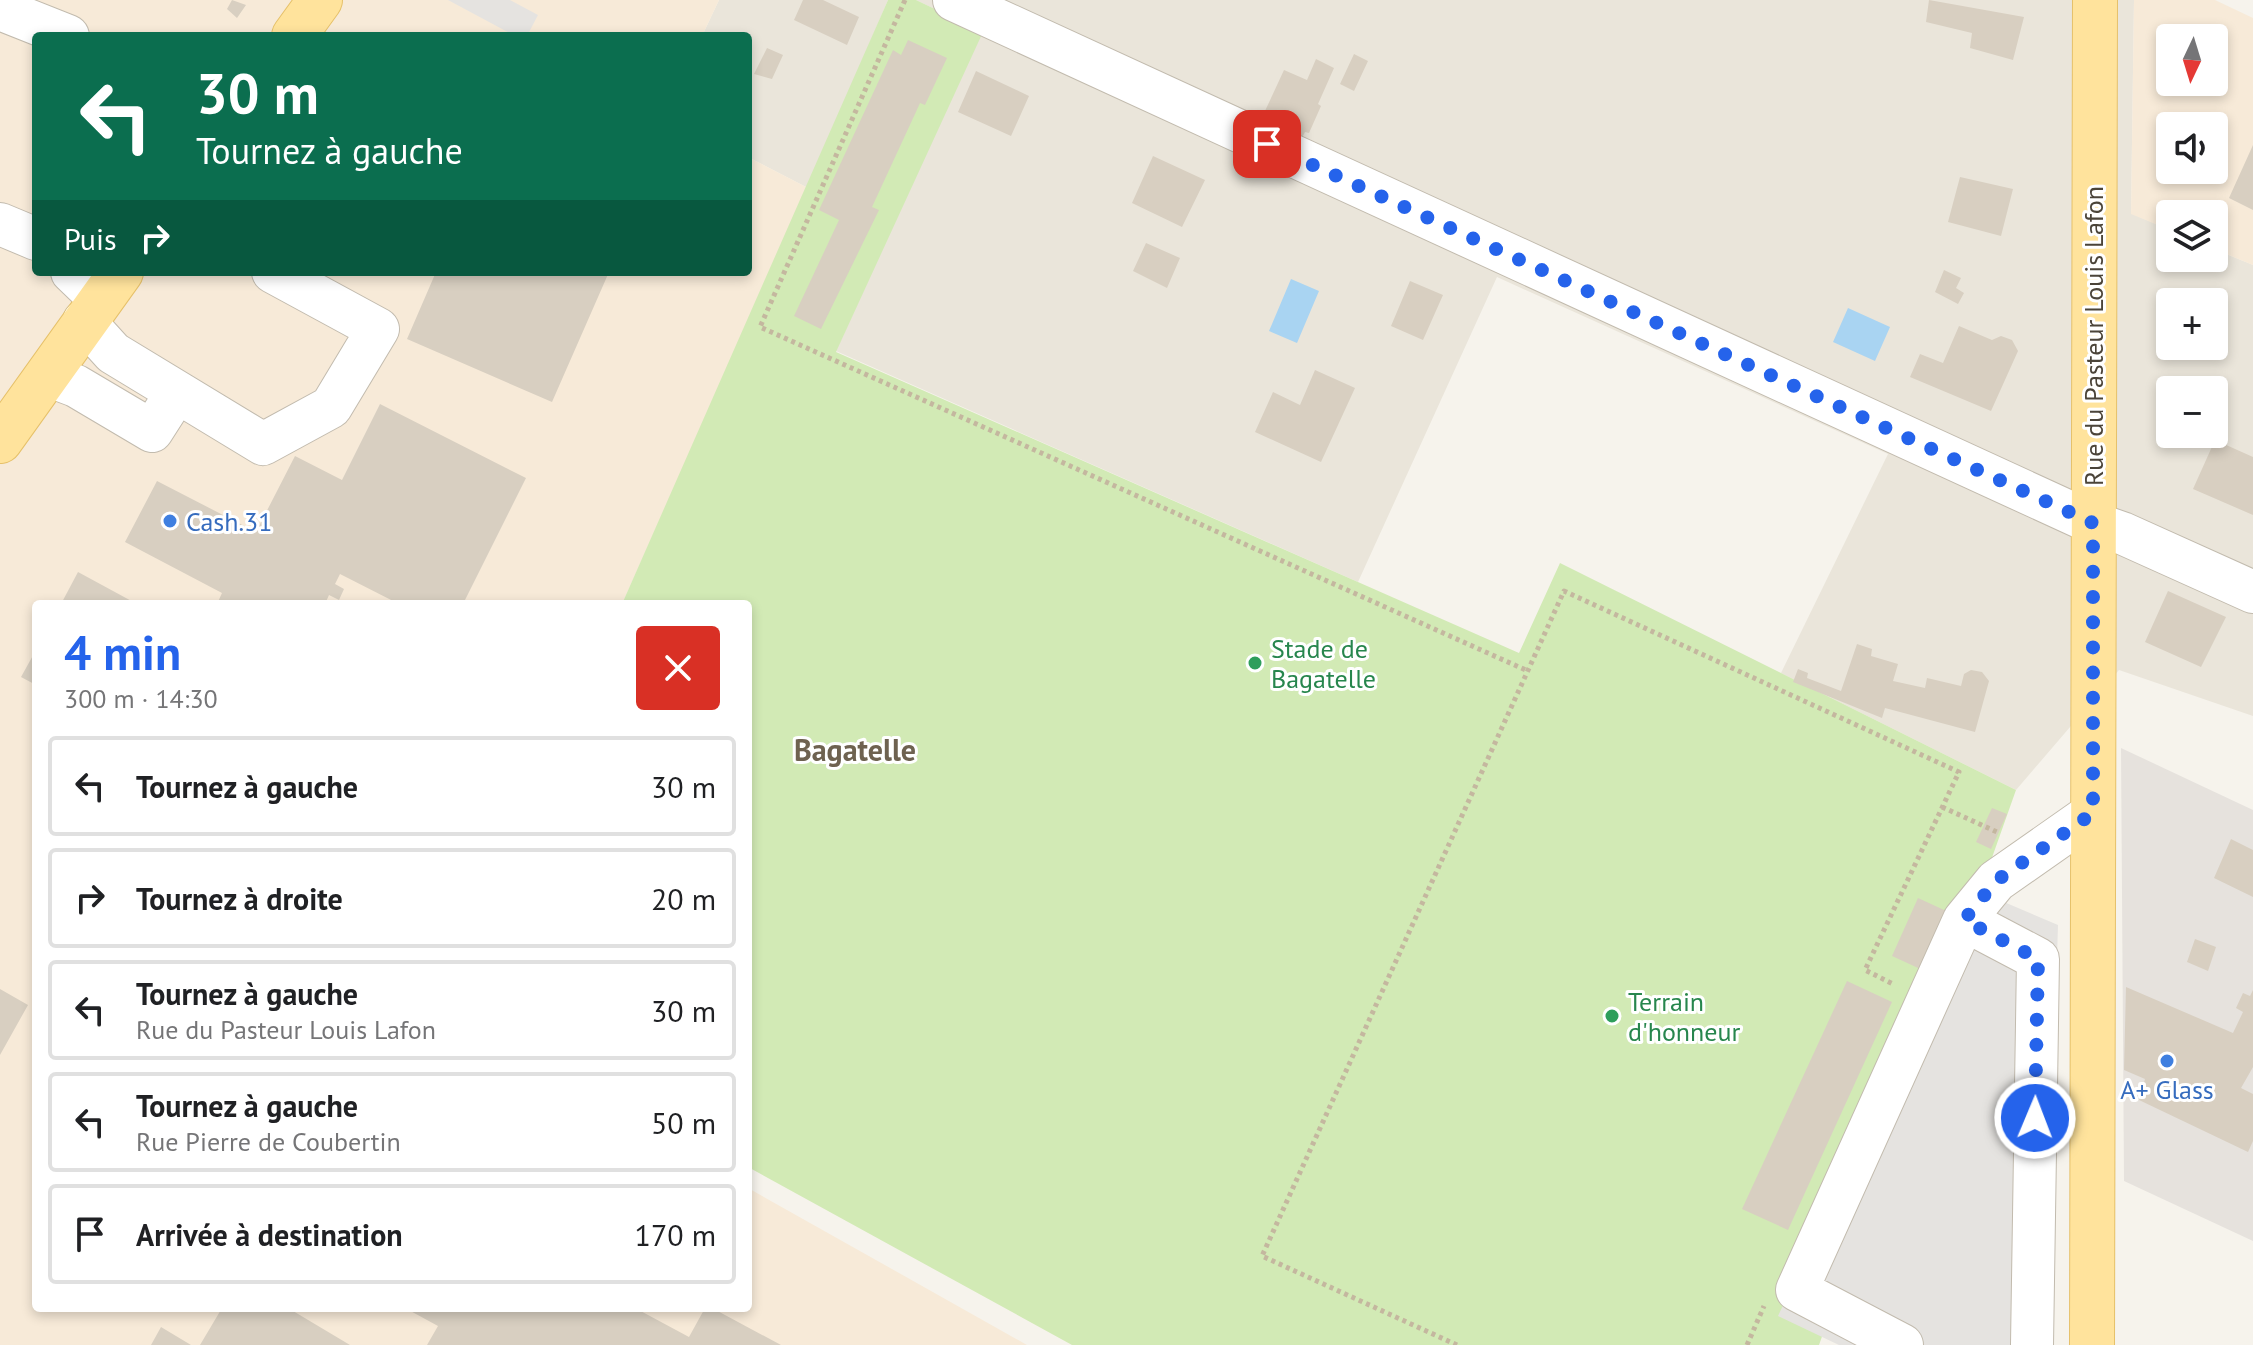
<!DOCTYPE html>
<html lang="fr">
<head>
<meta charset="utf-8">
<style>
  :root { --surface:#fff; --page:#f2f2f2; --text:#202124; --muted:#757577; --line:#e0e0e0; --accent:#2563eb }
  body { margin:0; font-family:"PT Sans",sans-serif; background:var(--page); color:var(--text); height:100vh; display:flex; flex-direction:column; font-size:30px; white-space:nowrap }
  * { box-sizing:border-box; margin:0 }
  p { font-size:26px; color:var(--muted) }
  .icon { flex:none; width:44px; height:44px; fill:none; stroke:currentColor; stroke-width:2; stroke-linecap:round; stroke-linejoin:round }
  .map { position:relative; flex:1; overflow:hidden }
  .side { position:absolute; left:32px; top:600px; width:720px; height:712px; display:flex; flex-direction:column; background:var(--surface); border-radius:8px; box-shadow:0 4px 12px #0003 }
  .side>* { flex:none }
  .guide { position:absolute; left:32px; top:32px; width:720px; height:244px; border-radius:8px; box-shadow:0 4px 12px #0003; background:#0b6e4f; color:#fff; overflow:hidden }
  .needle { width:52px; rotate:184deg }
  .controls { position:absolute; left:2156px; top:24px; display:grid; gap:16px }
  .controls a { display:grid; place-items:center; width:72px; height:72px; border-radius:8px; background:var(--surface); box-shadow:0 4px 12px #0003; font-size:40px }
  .pin { position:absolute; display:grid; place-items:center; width:68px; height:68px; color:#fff; margin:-34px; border-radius:16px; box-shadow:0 4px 12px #0006 }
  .me { position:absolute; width:88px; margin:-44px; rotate:1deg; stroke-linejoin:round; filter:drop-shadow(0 0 6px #0008) }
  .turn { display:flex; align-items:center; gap:28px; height:168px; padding:0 32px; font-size:36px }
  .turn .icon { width:104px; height:104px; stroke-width:2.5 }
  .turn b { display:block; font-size:56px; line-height:68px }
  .then { display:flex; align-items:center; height:76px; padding:0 32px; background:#0003; gap:16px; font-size:30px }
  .round { display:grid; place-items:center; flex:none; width:84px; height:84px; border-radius:8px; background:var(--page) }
  .summary { display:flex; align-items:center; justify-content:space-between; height:136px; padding:0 32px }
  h1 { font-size:48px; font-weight:700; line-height:60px; color:var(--accent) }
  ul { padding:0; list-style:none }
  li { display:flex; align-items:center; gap:24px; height:100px; margin:0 16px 12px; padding:0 16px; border:4px solid var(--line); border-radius:8px }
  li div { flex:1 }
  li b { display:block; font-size:30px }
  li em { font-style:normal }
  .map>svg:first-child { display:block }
  .residential { fill:#eae5da; fill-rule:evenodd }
  .commercial { fill:#f7ead8; fill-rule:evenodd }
  .industrial { fill:#e6e2dd }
  .green { fill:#d2eab5 }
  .parking { fill:#e5e3e0 }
  .water { fill:#a9d4f2 }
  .building { fill:#d8cfc1 }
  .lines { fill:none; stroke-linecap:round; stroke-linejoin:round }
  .minor-casing { stroke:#c2bbae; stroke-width:44 }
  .major-casing { stroke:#e6c16a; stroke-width:46 }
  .path { stroke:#c4b79f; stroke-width:5; stroke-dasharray:4 4; stroke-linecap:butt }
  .minor { stroke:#fff; stroke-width:42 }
  .major { stroke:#ffe39c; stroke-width:44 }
  .route { stroke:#2563eb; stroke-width:14; stroke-dasharray:0 25.2 }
  .shop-dot { fill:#3f7fe0; stroke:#fff; stroke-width:3 }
  .leisure-dot { fill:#2e9e5b; stroke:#fff; stroke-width:3 }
  .labels { text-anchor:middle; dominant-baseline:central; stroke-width:6; stroke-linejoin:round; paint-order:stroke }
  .street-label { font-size:26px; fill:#4b4439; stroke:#fff }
  .shop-label { font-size:26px; fill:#366cbe; stroke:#fff; text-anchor:start }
  .leisure-label { font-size:26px; fill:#27864d; stroke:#fff; text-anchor:start }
  .quarter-label { font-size:30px; font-weight:bold; fill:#6e6250; stroke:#fff }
</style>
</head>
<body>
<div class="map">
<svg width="2253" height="1345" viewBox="0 0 2253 1345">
  <rect width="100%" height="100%" fill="#f6f3ec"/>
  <path class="residential" d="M719,0H888L808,188L748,157V36H702Z
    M916,0H2134L2131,213L2170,230V258H2214V249L2253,265V716L2119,670L2016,790L1781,673L1888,454L1497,277L1358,582L836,351L982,32ZM2170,302H2214V346H2170ZM2170,390H2214V434H2170Z"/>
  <path class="commercial" d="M0,0H719L702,36H36V272H748V157L808,188L622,604H36V1308H748V1188L1027,1345H0Z
    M2134,0H2215L2253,18V265L2214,249V214H2170V230L2131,214ZM2170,38H2214V82H2170ZM2170,126H2214V170H2170Z"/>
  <path class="industrial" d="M2121,748L2253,810V1241L2124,1181Z"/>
  <path class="green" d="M888,0H916L983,32L836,352L1519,653L1560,563L2016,790L1819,1345H1072L748,1167V604H622Z"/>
  <path class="parking" d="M448,0H510L538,15L527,36H515Z
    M1978,891L2058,925L2045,1345H1839L1778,1316Z"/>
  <path class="water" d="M1291,279L1319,291L1297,343L1269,331Z
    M1848,308L1890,327L1875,361L1833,342Z"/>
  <path class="building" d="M232,0L246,5L237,18L227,9Z
    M803,0H823L859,17L847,45L794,20Z
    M1929,0L2024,17L2013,60L1970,48L1972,33L1926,22Z
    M908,40L947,58L925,105L920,103L915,114L872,207L879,210L821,329L794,316L839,220L819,210L893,50L901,55Z
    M767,48L783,55L772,79L754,74Z
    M1354,54L1368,61L1354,91L1340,84Z
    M1316,59L1334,68L1318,104L1321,106L1309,133L1305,132L1299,143L1288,138L1294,126L1265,111L1284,70L1307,80Z
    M976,71L1029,96L1011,136L958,112Z
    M2253,145V210L2229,198Z
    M1153,156L1205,180L1182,227L1132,203Z
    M1960,177L2013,189L2001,236L1948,222Z
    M1146,243L1180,258L1167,288L1133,271Z
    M1944,270L1961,278L1956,288L1964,293L1958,304L1935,292Z
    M436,272H609L552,402L407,339Z
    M1410,281L1443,295L1423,340L1391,326Z
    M1959,326L1992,340L2001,336L2012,340L2018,351L1991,411L1910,377L1920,354L1943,363Z
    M1315,370L1355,388L1321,462L1255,432L1273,392L1300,405Z
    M380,404L526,478L463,604H399L340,574L335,584L344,589L339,600L329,595L325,604H217L222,593L125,542L157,481L256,532L295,456L342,480Z
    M2215,440L2253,457V515L2193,489Z
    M78,572L137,604H61Z
    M2168,591L2226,617L2201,667L2145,642Z
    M1857,644L1872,649L1871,656L1898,664L1893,681L1925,688L1927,678L1961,686L1964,674L1971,670L1982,672L1989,681L1975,732L1885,708L1882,718L1793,682L1798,669L1808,673L1807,678L1841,691Z
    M36,650V685L21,677Z
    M1992,808L2007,814L1991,849L1976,842Z
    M2231,839L2253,850V897L2214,878Z
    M1918,898L1955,915L1929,973L1892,956Z
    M2195,939L2216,947L2208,971L2187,962Z
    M1847,981L1892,1002L1788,1230L1742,1209Z
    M2126,987L2233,1033L2243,1012L2236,1008L2243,993L2250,996L2253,990V1067L2241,1088L2253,1094V1141L2248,1152L2139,1100L2145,1079L2124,1070Z
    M0,989L28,1005L0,1055Z
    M222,1308H288L350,1345H200Z
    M405,1308H635L689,1337L705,1308H712L781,1345H427L438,1326Z
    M161,1327L191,1345H151Z"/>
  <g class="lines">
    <defs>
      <path id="minor" d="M954,0L2093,523L2122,533L2253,592
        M0,9L68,36
        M0,224L36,239
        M72,272L101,300
        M84,321L113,353L263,444L331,407L378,329L273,272
        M47,375L76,386L152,431L177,392
        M1964,920L1996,881L2093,813
        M1902,1345L1797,1290L1964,920L2038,959L2032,1345"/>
      <path id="major" d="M294,36L320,0
        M0,441L121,272
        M2092,1345L2095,0"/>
    </defs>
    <use href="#minor" class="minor-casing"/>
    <use href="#major" class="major-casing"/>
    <path class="path" d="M905,0L760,327L1528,671
      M1942,807L1997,832
      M1457,1345L1262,1256L1564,591L1959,772L1865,970L1893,984
      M1747,1345L1764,1306"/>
    <use href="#minor" class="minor"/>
    <use href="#major" class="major"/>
  </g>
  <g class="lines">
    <path class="route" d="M1267,144L2093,523V813L1996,881L1964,920L2038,959L2035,1118"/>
  </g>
  <g class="shop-dot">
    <circle cx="170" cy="521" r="8"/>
    <circle cx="2167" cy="1061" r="8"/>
  </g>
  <g class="leisure-dot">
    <circle cx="1255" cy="663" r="8"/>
    <circle cx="1612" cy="1016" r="8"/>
  </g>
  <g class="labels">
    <g class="street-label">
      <text transform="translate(2093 336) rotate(-90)">Rue du Pasteur Louis Lafon</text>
    </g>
    <g class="shop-label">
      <text x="186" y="521">Cash.31</text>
      <text x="2167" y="1089" text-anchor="middle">A+ Glass</text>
    </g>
    <g class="leisure-label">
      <text x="1271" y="648">Stade de<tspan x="1271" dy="30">Bagatelle</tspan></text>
      <text x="1628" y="1001">Terrain<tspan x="1628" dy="30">d'honneur</tspan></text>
    </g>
    <g class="quarter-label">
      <text x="855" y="749">Bagatelle</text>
    </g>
  </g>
</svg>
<div class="controls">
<a><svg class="needle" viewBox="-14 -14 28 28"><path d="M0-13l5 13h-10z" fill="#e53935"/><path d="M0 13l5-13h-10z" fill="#757577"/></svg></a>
<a><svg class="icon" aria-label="sound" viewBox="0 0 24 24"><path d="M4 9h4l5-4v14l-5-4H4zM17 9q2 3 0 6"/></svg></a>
<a><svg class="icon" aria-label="layers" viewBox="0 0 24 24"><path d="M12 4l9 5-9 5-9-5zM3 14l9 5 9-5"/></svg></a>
<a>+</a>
<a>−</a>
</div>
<div class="pin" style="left:1267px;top:144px;background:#d93025"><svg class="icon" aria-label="arrive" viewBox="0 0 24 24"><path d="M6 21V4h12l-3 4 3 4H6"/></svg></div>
<svg class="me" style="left:2035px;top:1118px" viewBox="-20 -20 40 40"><circle r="17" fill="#2563eb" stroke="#fff" stroke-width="3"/><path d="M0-11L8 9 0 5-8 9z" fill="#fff"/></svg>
<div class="guide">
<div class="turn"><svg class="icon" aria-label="left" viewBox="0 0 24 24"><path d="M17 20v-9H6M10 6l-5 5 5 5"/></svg><div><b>30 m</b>Tournez à gauche</div></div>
<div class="then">Puis<svg class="icon" aria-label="right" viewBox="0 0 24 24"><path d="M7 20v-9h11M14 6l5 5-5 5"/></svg></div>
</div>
<section class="side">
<div class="summary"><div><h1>4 min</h1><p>300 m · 14:30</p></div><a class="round" style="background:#d93025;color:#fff"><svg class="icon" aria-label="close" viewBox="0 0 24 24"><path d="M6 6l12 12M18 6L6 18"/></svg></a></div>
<ul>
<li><svg class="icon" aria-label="left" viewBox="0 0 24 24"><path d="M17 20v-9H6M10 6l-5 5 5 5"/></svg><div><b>Tournez à gauche</b></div><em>30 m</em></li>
<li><svg class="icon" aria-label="right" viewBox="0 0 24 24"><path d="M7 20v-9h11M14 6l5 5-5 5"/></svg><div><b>Tournez à droite</b></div><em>20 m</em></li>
<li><svg class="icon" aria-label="left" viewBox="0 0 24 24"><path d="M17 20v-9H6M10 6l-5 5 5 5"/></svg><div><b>Tournez à gauche</b><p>Rue du Pasteur Louis Lafon</p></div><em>30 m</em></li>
<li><svg class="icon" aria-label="left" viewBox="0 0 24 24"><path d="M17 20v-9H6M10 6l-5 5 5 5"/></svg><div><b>Tournez à gauche</b><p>Rue Pierre de Coubertin</p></div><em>50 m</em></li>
<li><svg class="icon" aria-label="arrive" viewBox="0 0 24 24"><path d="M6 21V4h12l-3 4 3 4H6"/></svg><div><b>Arrivée à destination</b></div><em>170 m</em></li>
</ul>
</section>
</div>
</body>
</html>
